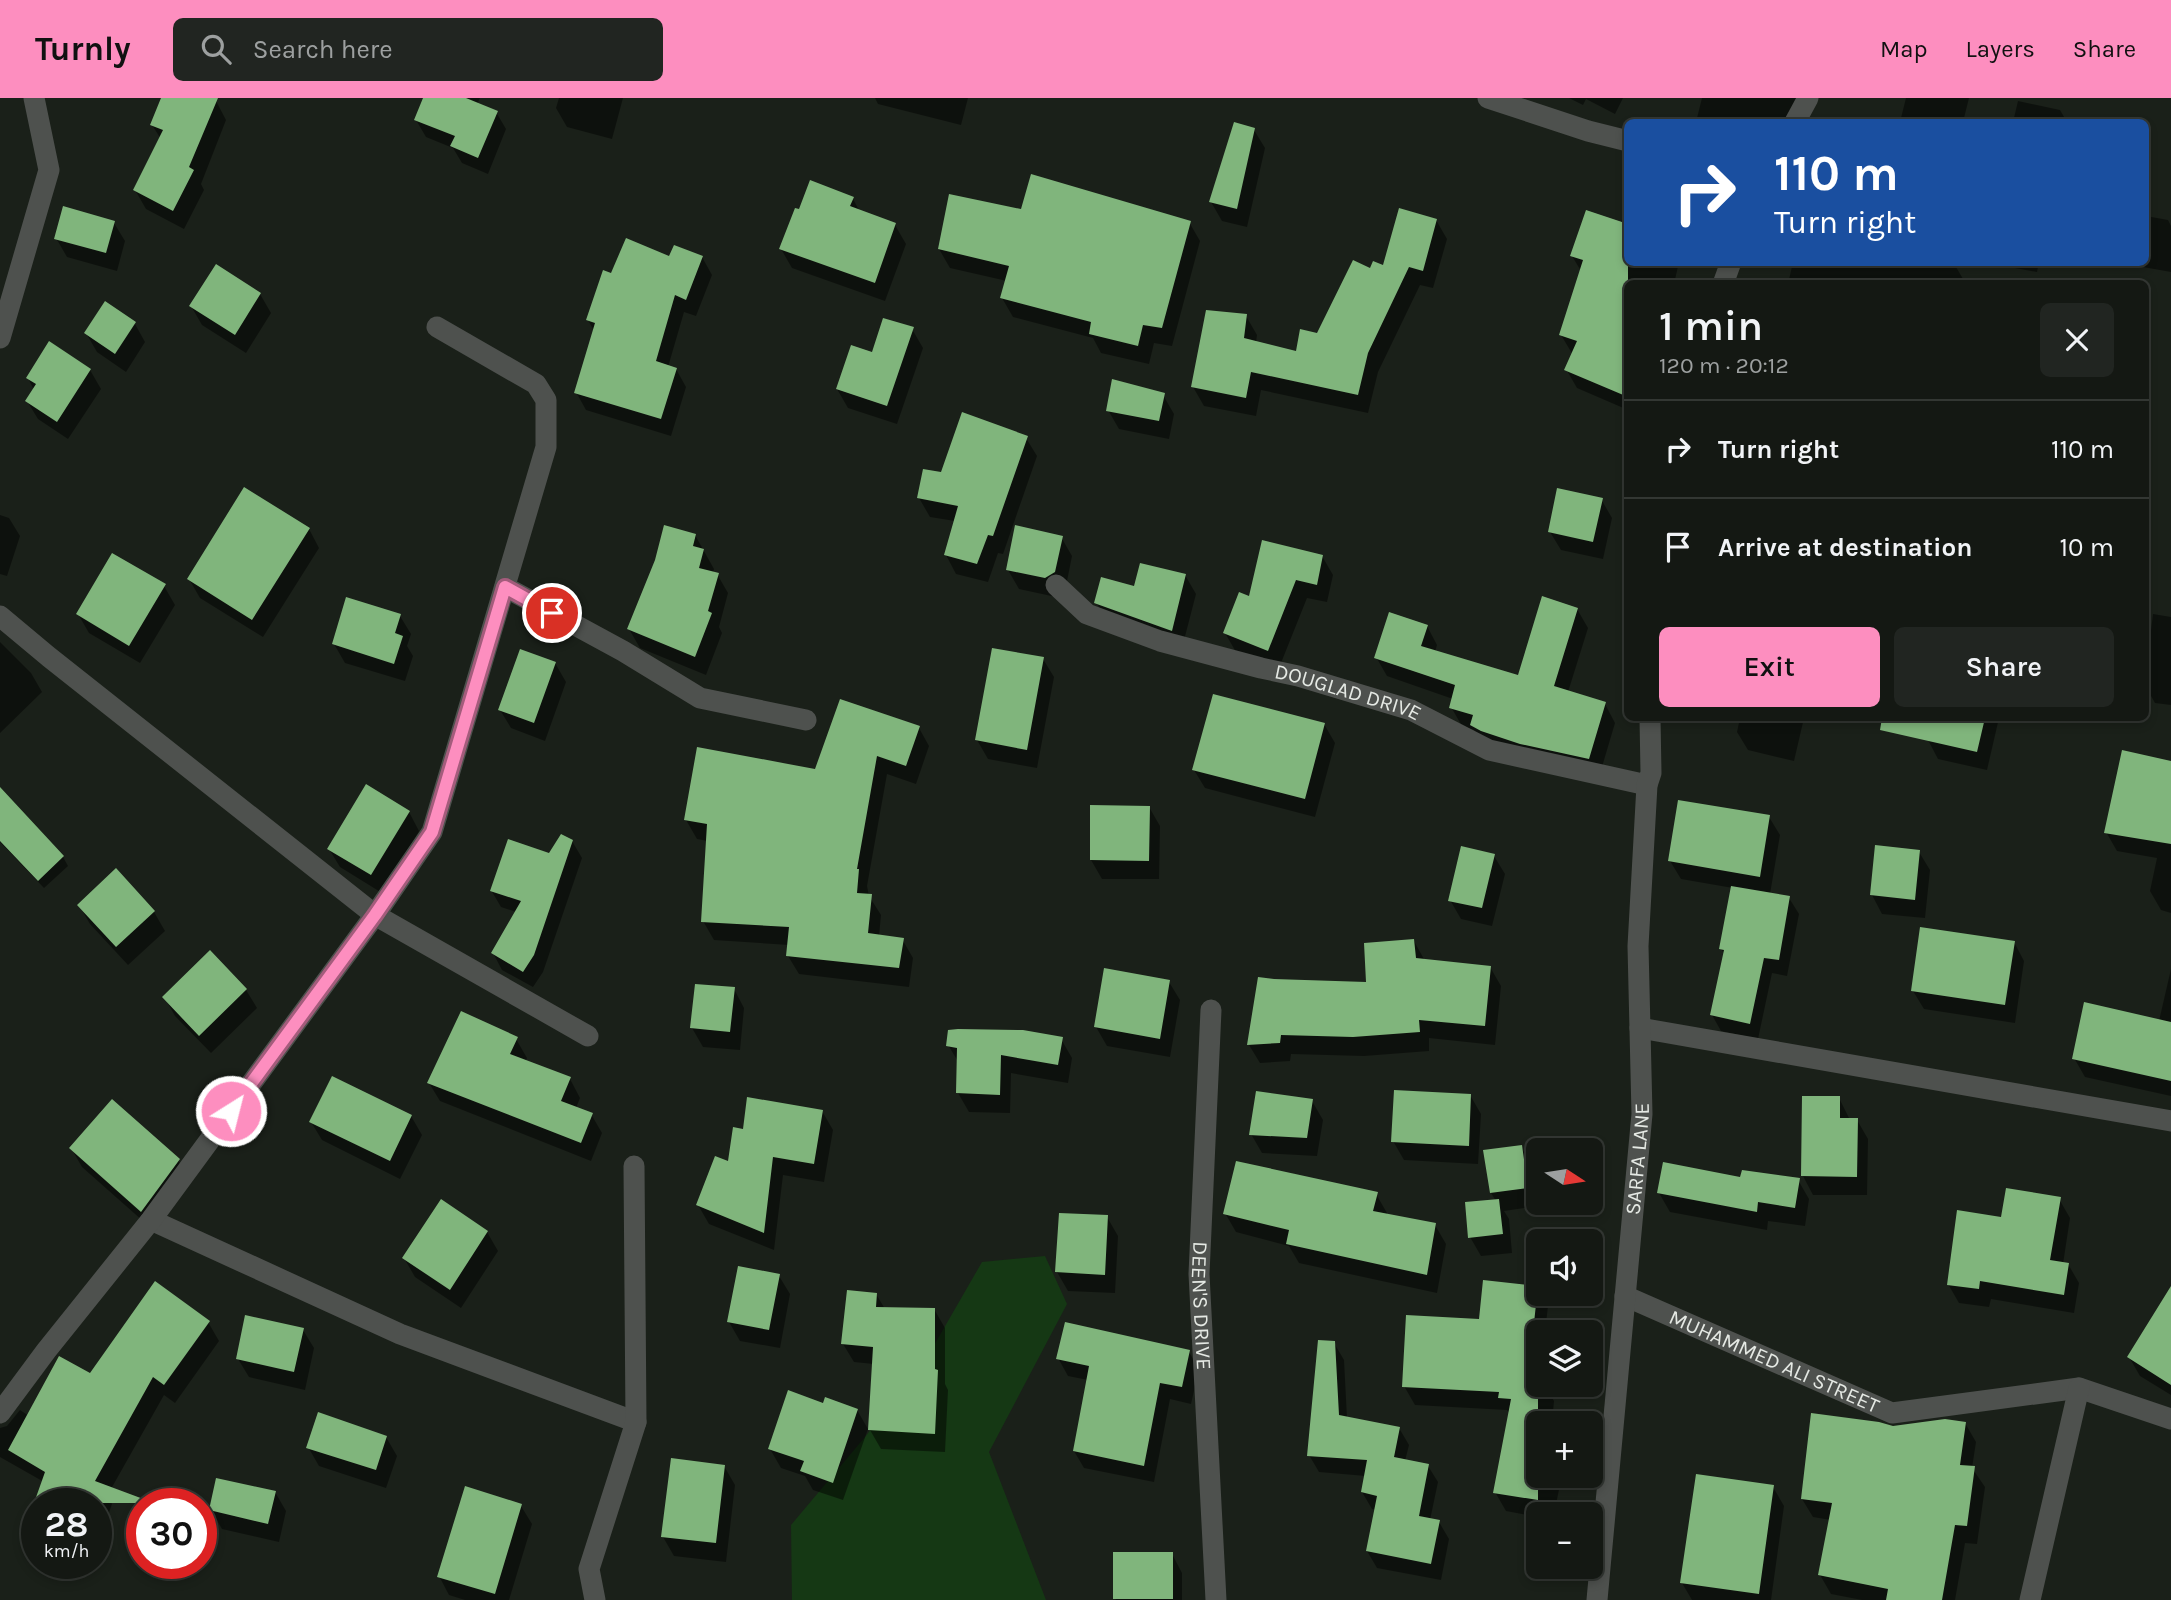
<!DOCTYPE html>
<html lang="en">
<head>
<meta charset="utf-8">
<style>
  :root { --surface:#141813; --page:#212521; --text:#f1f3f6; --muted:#9da0a0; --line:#333733; --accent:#fd8ebf }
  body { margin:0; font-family:Karla,sans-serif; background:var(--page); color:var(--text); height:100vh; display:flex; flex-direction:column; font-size:26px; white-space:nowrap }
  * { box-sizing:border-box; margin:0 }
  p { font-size:23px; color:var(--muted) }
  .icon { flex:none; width:38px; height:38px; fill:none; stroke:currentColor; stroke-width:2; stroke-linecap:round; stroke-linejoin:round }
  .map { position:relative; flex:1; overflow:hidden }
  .panel { position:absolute; left:1624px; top:182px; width:525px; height:441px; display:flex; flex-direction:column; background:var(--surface); border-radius:10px; box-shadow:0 4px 10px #0003,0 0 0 2px var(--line) }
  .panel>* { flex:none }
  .top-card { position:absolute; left:1624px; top:21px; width:525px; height:147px; border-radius:10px; box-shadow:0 4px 10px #0003,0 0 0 2px var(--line); background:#1a4fa0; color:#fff; overflow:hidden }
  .needle { width:46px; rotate:102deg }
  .fabs { position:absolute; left:1526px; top:1040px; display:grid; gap:14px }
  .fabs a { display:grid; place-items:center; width:77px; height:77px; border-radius:10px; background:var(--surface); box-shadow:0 4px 10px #0003,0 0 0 2px var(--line); font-size:35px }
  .speed { position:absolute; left:21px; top:1390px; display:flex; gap:14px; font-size:35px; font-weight:700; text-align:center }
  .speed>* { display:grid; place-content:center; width:91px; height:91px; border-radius:50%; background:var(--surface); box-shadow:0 4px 10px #0003,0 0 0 2px var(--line); line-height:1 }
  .speed small { font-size:18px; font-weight:400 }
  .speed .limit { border:10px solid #d22; background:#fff; color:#111 }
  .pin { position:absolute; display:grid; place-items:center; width:60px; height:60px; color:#fff; margin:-30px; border:4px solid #fff; border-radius:50%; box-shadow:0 2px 7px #0007 }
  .me { position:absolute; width:77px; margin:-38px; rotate:36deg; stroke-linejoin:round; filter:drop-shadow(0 0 5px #0008) }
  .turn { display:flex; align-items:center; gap:24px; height:147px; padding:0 35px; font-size:32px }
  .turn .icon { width:91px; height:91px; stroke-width:2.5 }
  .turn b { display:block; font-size:49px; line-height:60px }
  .round { display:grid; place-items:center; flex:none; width:74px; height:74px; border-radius:10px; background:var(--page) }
  .head { display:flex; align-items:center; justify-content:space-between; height:119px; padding:0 35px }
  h1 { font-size:42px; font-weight:600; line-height:52px }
  .action { display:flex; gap:14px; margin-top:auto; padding:14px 35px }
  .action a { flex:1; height:80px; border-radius:10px; background:var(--accent); color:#111; font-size:28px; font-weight:600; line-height:80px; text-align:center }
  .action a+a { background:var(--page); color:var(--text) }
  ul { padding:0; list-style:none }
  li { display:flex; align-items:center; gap:21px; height:98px; padding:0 35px; border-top:2px solid var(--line) }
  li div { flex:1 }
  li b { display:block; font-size:26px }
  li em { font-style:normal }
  header { display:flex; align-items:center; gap:42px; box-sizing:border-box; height:98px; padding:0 35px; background:var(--accent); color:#111 }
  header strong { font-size:33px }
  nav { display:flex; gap:38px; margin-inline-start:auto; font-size:24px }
  .search { width:490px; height:63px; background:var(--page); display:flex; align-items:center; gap:18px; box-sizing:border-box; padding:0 24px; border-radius:10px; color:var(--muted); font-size:26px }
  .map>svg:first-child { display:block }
  .green { fill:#153814 }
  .shadow { fill:#0007 }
  .building { fill:#80b57c }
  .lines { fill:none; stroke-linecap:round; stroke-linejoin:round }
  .minor { stroke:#4e514e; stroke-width:21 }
  .route-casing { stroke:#a45c7c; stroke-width:18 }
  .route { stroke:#fd8ebf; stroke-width:12 }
  .labels { text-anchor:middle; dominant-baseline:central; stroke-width:7; stroke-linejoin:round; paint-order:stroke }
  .street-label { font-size:21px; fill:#e5e9e4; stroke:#1a2019 }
</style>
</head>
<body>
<header>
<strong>Turnly</strong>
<div class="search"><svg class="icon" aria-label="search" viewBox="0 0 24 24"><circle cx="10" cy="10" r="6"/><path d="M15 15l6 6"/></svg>Search here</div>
<nav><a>Map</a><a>Layers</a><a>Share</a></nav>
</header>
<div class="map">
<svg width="2171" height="1502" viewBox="0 0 2171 1502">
  <rect width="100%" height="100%" fill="#1a2019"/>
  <path class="green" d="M1045,1158L1067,1206L989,1354L1046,1502H792L791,1427L865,1339L929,1256L982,1164Z"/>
  <path class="shadow" d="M163,0H208L216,3L226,22L201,86L204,92L184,131L146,111L135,92L161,41L152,27Z
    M425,0H480L477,6L496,14L506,31L488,76L462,65L453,50L426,39L416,22Z
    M559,0H623L612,41L567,29L556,10Z
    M875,0H968L961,27L878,6Z
    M1569,0H1623L1615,16L1586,1L1583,7Z
    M1702,0H1799L1793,24H1696Z
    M1906,0H1969L1963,24H1900Z
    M2018,3L2060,12L2067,24H2013Z
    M1254,32L1265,50L1247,129L1222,123L1211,104Z
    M1628,100V164H1679L1674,186H1628V312L1577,290L1566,271L1573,257L1561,237L1581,173L1572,158L1621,125Z
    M853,101L860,114L895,127L906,146L885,203L792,170L781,151Z
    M1022,113L1189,124L1200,143L1172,248L1154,245L1149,266L1101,255L1093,240L1013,219L1002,200L1007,183L950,170L939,151Z
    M2146,118L2168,122L2171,128V174L2126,166L2125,164H2146Z
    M1436,122L1447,141L1433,190L1420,187L1378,274L1368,315L1261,292L1256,318L1204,308L1193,289L1246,218L1257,237L1256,244L1297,255L1318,237L1370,172L1384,170Z
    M114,125L125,143L117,173L67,159L56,140Z
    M702,159L712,177L696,218L684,214L668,269L676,271L686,289L671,338L586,312L576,294L594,233L588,222L612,177L670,160Z
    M1793,164H1942L1956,169L1966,186H1788Z
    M2001,164H2039L2037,174L2004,168Z
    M260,196L271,215L246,255L202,227L191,208Z
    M135,226L145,244L126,274L97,254L86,235Z
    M912,231L923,250L897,326L848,310L837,291L873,256Z
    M90,272L101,291L68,341L38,321L27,303L34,292L28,280Z
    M1163,297L1174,316L1169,341L1119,331L1108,312Z
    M1026,340L1037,358L1003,456L998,455L988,484L956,476L946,457L955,423L930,419L919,400L943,376Z
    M1601,401L1612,420L1603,461L1561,452L1550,434Z
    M0,417L9,420L20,438L7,478L0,476Z
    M309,431L319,450L263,539L200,500L189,481Z
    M695,437L714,471L713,475L717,476L728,495L719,529L722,535L706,577L640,550L629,531Z
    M1061,439L1072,458L1065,493L1056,499L1019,491L1008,472Z
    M1322,458L1333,477L1327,504L1307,500L1279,570L1236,554L1225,535Z
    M1185,477L1196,496L1182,550L1107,523L1096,504L1136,490Z
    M164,488L175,507L140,565L89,535L78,516Z
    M1577,511L1588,530L1568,594L1605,606L1615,625L1599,679L1482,646L1474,632L1462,628L1451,609L1453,601L1387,578L1376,559L1427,528L1437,547L1435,554L1519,579Z
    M2153,516L2171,519V607L2155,605L2146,589V573Z
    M400,518L411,536L407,548L413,558L405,583L345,565L334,546Z
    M0,544L31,575L42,594L0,635Z
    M1043,561L1054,579L1037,670L988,661L977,642Z
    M555,565L566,584L545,643L511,630L500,612Z
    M1740,620H1804L1794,663L1748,652L1737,634Z
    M1932,620H1999L1987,672L1938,661L1928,642Z
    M1324,626L1335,645L1315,719L1205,690L1194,672Z
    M919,630L929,648L916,686L887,676L867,788L869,798L881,817L879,838L902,841L913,860L909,889L799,876L788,858L789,847L714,842L703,823L708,743L697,741L686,722L817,673Z
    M2171,664V815L2161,812L2150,793L2157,760L2117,753L2106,734Z
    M0,708L63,759L68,768L44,790L0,744Z
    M1149,709L1160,728L1159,781H1102L1091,762Z
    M409,714L419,733L382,795L340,769L329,751Z
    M1769,719L1780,737L1770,796L1789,800L1799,816L1787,878L1772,875L1758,941L1721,933L1712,917L1725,857L1721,851L1733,790L1681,781L1670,763Z
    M572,743L582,760L543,874L533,889L502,872L493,855L516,814L501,809L491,792Z
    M1919,754L1930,772L1925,820L1882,816L1872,797Z
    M1494,758L1505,776L1492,828L1461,821L1450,802Z
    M79,807L154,814L165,833L128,867L90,826Z
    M1414,843L1425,863L1490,869L1501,888L1495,947L1429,940V953L1364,958L1291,956L1290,963L1260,965L1249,947L1368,886Z
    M2014,844L2024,863L2015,925L1924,911L1913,893Z
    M2171,871V998L2085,979L2074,960L2159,923Z
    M1169,884L1180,902L1170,959L1107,948L1096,929Z
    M734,891L744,910L740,952L703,949L692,930Z
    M246,892L257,910L211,955L175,918L165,900Z
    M516,941L527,960L525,964L570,981L580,1000L576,1010L591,1016L602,1035L591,1063L440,1003L429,985Z
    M1061,941L1072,960L1068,985L1011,975L1010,1015L969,1014L958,995L959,965L948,947Z
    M1470,997L1481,1016L1478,1066L1404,1062L1393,1043Z
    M1839,1000L1850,1022H1857L1868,1041L1867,1097H1813L1803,1078Z
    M1312,1003L1323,1022L1317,1058L1262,1055L1251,1036Z
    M822,1013L833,1032L824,1084L783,1077L774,1152L709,1126L698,1107L729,1066L744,1033Z
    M411,1018L422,1037L400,1081L322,1042L311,1024Z
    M1521,1049L1532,1067L1537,1108L1504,1113L1509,1121L1512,1155L1481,1158L1470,1139L1496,1103L1491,1095Z
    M71,1050L178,1062L189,1081L152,1131L82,1069Z
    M1742,1081L1798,1082L1809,1101L1805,1128L1768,1123L1767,1132L1670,1114L1659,1095Z
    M1376,1096L1387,1115V1118L1435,1127L1446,1146L1437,1195L1299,1165L1289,1148L1236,1134L1225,1115Z
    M2059,1101L2070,1120L2063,1166H2068L2079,1185L2074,1215L1991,1201L1989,1209L1959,1205L1948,1186L2003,1121Z
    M1107,1119L1118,1138L1115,1195L1068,1193L1057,1174Z
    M487,1134L498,1153L461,1210L415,1179L404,1160Z
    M779,1178L790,1196L780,1250L740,1243L729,1224Z
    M1537,1190L1538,1195L1548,1208L1545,1234H1538V1286H1544L1554,1303L1552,1325H1538V1377H1562L1554,1416H1538V1419L1506,1413L1495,1394L1510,1316L1507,1312L1415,1307L1404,1288Z
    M2171,1191V1297L2140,1278L2129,1259Z
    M876,1196L885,1211H934L945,1230V1286L948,1292L945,1354L881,1351L870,1332L874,1266L854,1264L843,1246Z
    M208,1224L219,1243L175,1305L164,1297L107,1398L112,1406L98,1445L96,1405H37V1410L35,1408L44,1384L0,1359V1330L7,1328L20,1312L29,1318L90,1278Z
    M303,1232L314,1250L305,1292L249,1279L238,1261Z
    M1334,1245L1344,1262L1347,1320L1399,1330L1409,1347L1405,1363L1428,1368L1438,1384L1430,1422L1439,1424L1449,1441L1441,1482L1377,1470L1367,1453L1376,1412L1372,1411L1362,1394L1366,1378L1319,1374L1309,1357Z
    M1189,1254L1199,1271L1191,1306L1170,1301L1154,1384L1084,1370L1074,1353L1088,1282L1068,1278L1058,1260Z
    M824,1307L857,1312L868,1331L843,1402L813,1392L805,1378L781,1370L770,1351Z
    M1965,1325L1976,1344L1972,1370L1985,1389L1977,1446L1965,1445L1955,1502H1862L1831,1496L1820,1477L1831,1422L1813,1419L1802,1401Z
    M386,1339L397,1358L386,1390L319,1368L308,1349Z
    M724,1368L735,1387L726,1464L674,1458L663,1439Z
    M1773,1389L1784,1408L1771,1502H1692L1682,1485Z
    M275,1394L286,1413L279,1444L222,1431L211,1412Z
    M521,1408L532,1426L509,1502H465L449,1497L439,1478Z
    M1172,1456L1182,1475V1502H1115Z"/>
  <path class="building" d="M161,0H218L189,69L194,72L173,113L133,92L163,32L150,27Z
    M423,0H466L498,13L478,60L450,48L455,38L414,22Z
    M1234,24L1255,30L1237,111L1209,104Z
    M1031,76L1191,123L1162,230L1143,227L1138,248L1089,236L1091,224L1000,200L1009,168L938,151L949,96L1021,111Z
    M810,82L854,99L850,108L896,125L875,185L779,151L795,110L799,111Z
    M63,108L115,123L106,155L54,141Z
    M1399,110L1437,121L1423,173L1409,169L1368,255L1358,297L1251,274L1246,300L1191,289L1206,212L1247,216L1244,240L1296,253L1300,231L1317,235L1353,162L1370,170L1373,163L1383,167Z
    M1586,112L1628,126V299L1564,272L1577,243L1559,237L1583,162L1570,158Z
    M626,140L669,158L674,147L703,158L686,202L675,197L656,263L677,270L661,321L574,295L595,225L586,222L603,172L611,175Z
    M216,166L261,195L235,237L189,208Z
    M105,203L136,224L115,256L84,235Z
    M883,220L914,229L887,308L836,291L851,247L872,254Z
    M49,243L91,271L57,324L25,303L36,286L26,280Z
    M1112,281L1165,295L1159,323L1106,313Z
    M962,314L1028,338L993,438L988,437L977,466L944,457L958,408L917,400L923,371L941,374Z
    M244,389L310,430L252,522L187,481Z
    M1557,390L1603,400L1593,444L1548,434Z
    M664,427L696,436L693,448L704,451L699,470L719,475L708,513L712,515L695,559L627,531L655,462Z
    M1015,427L1063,438L1055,474L1045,480L1006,472Z
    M1262,442L1323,457L1317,487L1296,482L1268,553L1223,535L1239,494L1249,498Z
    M112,455L166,486L129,548L76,516Z
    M1140,465L1186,476L1172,533L1094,505L1101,479L1134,488Z
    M1542,498L1578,510L1554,588L1606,604L1589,661L1520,646L1481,633L1470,627L1473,617L1449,610L1455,587L1374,560L1389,514L1428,527L1421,548L1518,577Z
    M346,499L401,516L395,535L403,538L394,566L332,546Z
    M992,550L1044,559L1027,652L975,642Z
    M520,551L556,564L534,625L498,612Z
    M1213,596L1325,625L1305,701L1192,672Z
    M840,601L920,628L906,668L877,658L857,771H859L857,795L872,796L868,835L904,840L899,870L786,858L789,829L701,824L707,726L684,722L697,649L815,671Z
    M1882,620H1985L1977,654L1880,632Z
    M2122,652L2171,663V746L2104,735Z
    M366,686L410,713L371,777L327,751Z
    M0,689L64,758L38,783L0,743Z
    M1678,702L1770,717L1760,779L1668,763Z
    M1090,707L1150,708L1149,763L1090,762Z
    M561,736L573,742L534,857L523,874L491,855L521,803L490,793L508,741L549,755Z
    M1875,747L1920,752L1915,802L1870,797Z
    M1461,748L1495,756L1482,810L1448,803Z
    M116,770L155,813L116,849L77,807Z
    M1731,788L1790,798L1779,862L1764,860L1750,926L1710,917L1724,852L1719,851Z
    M1920,829L2015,843L2005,907L1911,893Z
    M1414,841L1416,860L1491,868L1485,928L1419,922L1420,934L1353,939L1281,937L1280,945L1247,947L1258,879L1274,881L1366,884L1364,845Z
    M210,852L247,891L199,938L162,899Z
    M1104,870L1170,882L1160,941L1094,929Z
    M695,886L735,889L730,934L690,930Z
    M2084,904L2171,924V983L2072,961Z
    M461,913L518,939L510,956L571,979L561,1003L593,1015L581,1045L427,985Z
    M958,931L1023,932L1063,939L1058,967L1001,957L1000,997L956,995L957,950L946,948L948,932Z
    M332,978L412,1017L390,1063L309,1024Z
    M1394,992L1471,996L1469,1048L1391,1044Z
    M1256,993L1313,1001L1307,1040L1249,1037Z
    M1802,998H1840V1020H1858L1857,1079L1801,1078Z
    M747,999L823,1012L814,1066L773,1059L764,1135L696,1107L715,1058L728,1063L733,1029L743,1031Z
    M112,1001L180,1061L141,1114L69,1050Z
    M1522,1047L1528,1090L1490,1095L1483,1052Z
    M1236,1063L1378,1094L1373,1113L1436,1125L1427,1177L1286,1146L1289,1132L1223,1116Z
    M1663,1064L1740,1079L1742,1072L1800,1080L1795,1110L1758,1104L1757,1114L1657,1095Z
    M2006,1090L2061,1099L2050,1162L2069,1165L2064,1197L1980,1183L1979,1191L1947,1187L1957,1112L2001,1119Z
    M441,1101L488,1133L450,1192L402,1160Z
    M1499,1101L1503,1136L1468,1140L1465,1104Z
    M1059,1115L1108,1117L1105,1177L1055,1174Z
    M738,1168L780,1176L769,1232L727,1224Z
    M1483,1182L1538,1188L1533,1234H1538V1402L1493,1395L1511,1301L1498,1300L1499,1294L1402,1289L1406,1217L1479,1221Z
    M155,1183L210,1223L164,1287L153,1279L95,1383L146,1402L145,1405H34L45,1374L8,1352L59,1258L90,1275Z
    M2171,1188V1287L2127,1259Z
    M847,1192L877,1195L876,1209L935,1210V1271L938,1272L935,1336L868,1332L873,1249L841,1246Z
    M245,1217L304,1230L294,1274L236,1261Z
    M1065,1224L1190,1252L1182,1289L1160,1285L1144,1368L1073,1353L1089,1268L1056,1261Z
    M1318,1242L1335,1243L1339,1317L1400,1329L1394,1359L1429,1366L1419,1418L1440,1422L1431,1466L1366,1453L1377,1398L1361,1394L1367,1362L1307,1358Z
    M788,1292L823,1305L825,1299L858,1311L833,1385L800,1373L804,1363L768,1351Z
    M318,1314L387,1338L376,1372L306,1350Z
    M1811,1315L1879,1324L1893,1328L1945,1321L1966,1324L1960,1367L1975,1368L1967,1428L1955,1427L1942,1502H1886L1888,1491L1818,1477L1832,1405L1801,1401Z
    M671,1360L725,1367L716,1445L661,1439Z
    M1696,1376L1774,1387L1759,1496L1680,1485Z
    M216,1380L276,1393L268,1426L209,1412Z
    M465,1388L522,1406L495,1496L437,1479Z
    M1113,1454H1173V1501H1113Z"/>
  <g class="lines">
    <g class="minor">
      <path d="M1488,0L1588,33L1628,43"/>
      <path d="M1795,24L1808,0"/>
      <path d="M1723,186L1731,164"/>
      <path d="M0,240L49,72L34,0"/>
      <path id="s1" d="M1056,487L1087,516L1160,543L1261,570L1298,578L1411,612L1489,652L1647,687"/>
      <path d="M505,489L623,553L700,600L806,622"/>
      <path d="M0,518L49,559L375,817L588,938"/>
      <path id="s2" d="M1211,912L1199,1176L1216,1502"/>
      <path d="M1640,930L2171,1023"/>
      <path d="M151,1122L400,1236L636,1324"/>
      <path id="s3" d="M1625,1198L1892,1315L2079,1290L2171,1321"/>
      <path d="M0,1315L46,1253L151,1122L375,817L432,734L546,349V302L536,286L437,229"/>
      <path d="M595,1502L589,1471L636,1324L634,1068"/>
      <path id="s4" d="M1597,1502L1642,1016L1638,848L1647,687L1651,675L1650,620"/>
      <path d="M2030,1502L2079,1290"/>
    </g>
  </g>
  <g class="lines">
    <defs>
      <path id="route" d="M231,1013L375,817L432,734L505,489L552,515"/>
    </defs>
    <use href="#route" class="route-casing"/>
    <use href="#route" class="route"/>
  </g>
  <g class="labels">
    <g class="street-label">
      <text stroke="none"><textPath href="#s1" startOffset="315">DOUGLAD DRIVE</textPath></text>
      <text stroke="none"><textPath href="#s4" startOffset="443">SARFA LANE</textPath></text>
      <text stroke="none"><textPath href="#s2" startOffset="296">DEEN'S DRIVE</textPath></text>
      <text stroke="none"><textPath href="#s3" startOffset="163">MUHAMMED ALI STREET</textPath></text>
    </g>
  </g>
</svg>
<div class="fabs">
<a><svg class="needle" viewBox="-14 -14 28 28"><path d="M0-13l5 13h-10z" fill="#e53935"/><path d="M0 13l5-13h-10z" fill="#9da0a0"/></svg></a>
<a><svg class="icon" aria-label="sound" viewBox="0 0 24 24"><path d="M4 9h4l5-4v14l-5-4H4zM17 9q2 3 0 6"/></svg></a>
<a><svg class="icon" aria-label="layers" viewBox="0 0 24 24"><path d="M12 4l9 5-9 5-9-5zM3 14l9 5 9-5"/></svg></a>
<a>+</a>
<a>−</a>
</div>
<div class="speed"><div>28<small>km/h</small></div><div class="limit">30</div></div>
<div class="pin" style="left:552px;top:515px;background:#d93025"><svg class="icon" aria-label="arrive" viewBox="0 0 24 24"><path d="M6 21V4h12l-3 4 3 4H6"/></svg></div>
<svg class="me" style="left:231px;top:1013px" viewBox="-20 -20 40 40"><circle r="17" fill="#fd8ebf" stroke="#fff" stroke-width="3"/><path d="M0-11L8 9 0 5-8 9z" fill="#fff"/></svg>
<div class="top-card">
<div class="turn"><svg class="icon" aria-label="right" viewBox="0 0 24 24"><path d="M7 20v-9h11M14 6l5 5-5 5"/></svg><div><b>110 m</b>Turn right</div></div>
</div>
<section class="panel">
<div class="head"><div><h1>1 min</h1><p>120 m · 20:12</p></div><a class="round"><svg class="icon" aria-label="close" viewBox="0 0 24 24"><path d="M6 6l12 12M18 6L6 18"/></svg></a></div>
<ul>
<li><svg class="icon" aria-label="right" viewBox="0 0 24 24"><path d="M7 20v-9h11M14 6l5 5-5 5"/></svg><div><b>Turn right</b></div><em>110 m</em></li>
<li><svg class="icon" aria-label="arrive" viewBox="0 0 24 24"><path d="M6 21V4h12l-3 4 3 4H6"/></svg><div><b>Arrive at destination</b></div><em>10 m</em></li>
</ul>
<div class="action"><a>Exit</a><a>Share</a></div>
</section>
</div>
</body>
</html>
